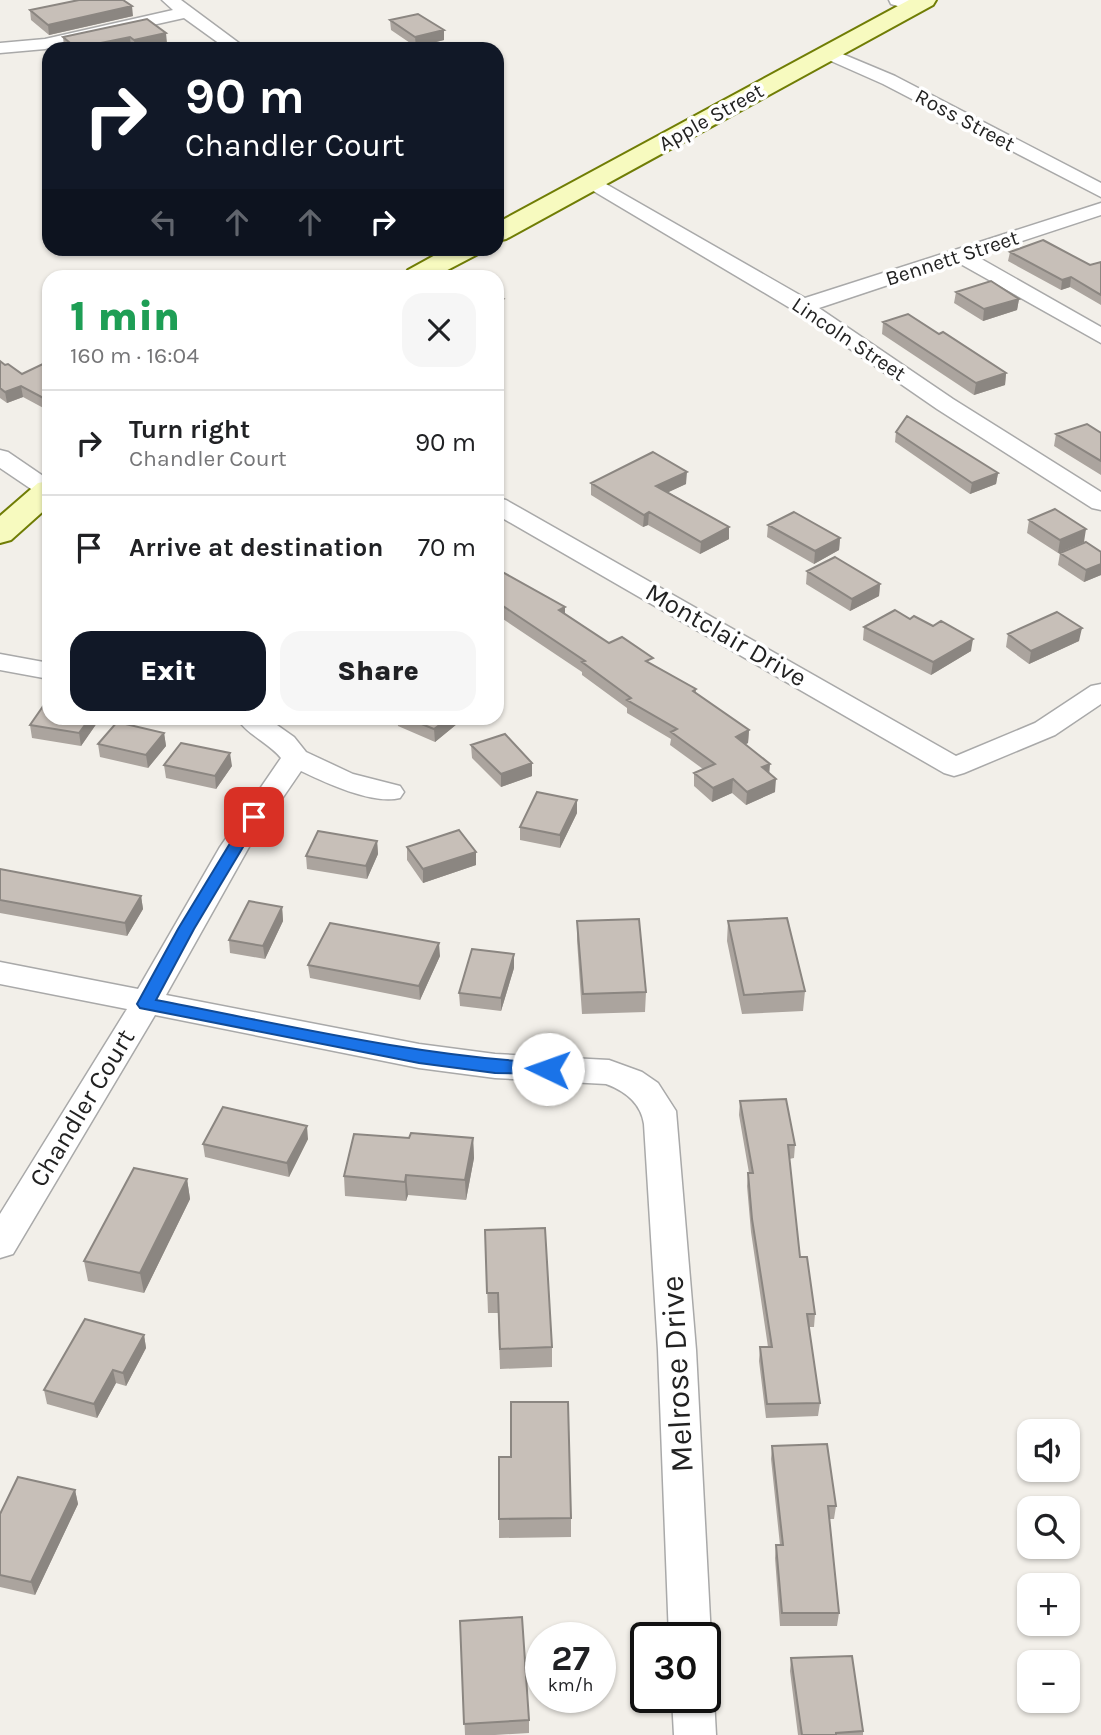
<!DOCTYPE html>
<html lang="en">
<head>
<meta charset="utf-8">
<style>
  :root { --surface:#fff; --page:#f6f6f6; --text:#202124; --muted:#757577; --line:#e0e0e0; --accent:#111827 }
  body { margin:0; font-family:Karla,sans-serif; background:var(--page); color:var(--text); height:100vh; display:flex; flex-direction:column; font-size:26px; white-space:nowrap }
  * { box-sizing:border-box; margin:0 }
  p { font-size:23px; color:var(--muted) }
  .icon { flex:none; width:38px; height:38px; fill:none; stroke:currentColor; stroke-width:2; stroke-linecap:round; stroke-linejoin:round }
  .map { position:relative; flex:1; overflow:hidden }
  .details { position:absolute; left:42px; top:270px; width:462px; height:455px; display:flex; flex-direction:column; background:var(--surface); border-radius:21px; box-shadow:0 2px 5px #0004 }
  .details>* { flex:none }
  .guide { position:absolute; left:42px; top:42px; width:462px; height:214px; border-radius:21px; box-shadow:0 2px 5px #0004; background:#111827; color:#fff; overflow:hidden }
  .controls { position:absolute; left:1017px; top:1419px; display:grid; gap:14px }
  .controls a { display:grid; place-items:center; width:63px; height:63px; border-radius:14px; background:var(--surface); box-shadow:0 2px 5px #0004; font-size:35px }
  .speed { position:absolute; left:525px; top:1622px; display:flex; gap:14px; font-size:35px; font-weight:700; text-align:center }
  .speed>* { display:grid; place-content:center; width:91px; height:91px; border-radius:50%; background:var(--surface); box-shadow:0 2px 5px #0004; line-height:1 }
  .speed small { font-size:18px; font-weight:400 }
  .speed .limit { border:4px solid #111; border-radius:10px; background:#fff; color:#111 }
  .pin { position:absolute; display:grid; place-items:center; width:60px; height:60px; color:#fff; margin:-30px; border-radius:14px; box-shadow:0 4px 10px #0006 }
  .me { position:absolute; width:77px; margin:-38px; rotate:273deg; stroke-linejoin:round; filter:drop-shadow(0 0 5px #0008) }
  .turn { display:flex; align-items:center; gap:24px; height:147px; padding:0 28px; font-size:32px }
  .turn .icon { width:91px; height:91px; stroke-width:2.5 }
  .turn b { display:block; font-size:49px; line-height:60px }
  .lanes { display:flex; align-items:center; height:66px; padding:0 28px; background:#0003; justify-content:center; gap:35px; direction:ltr }
  .lanes .off { opacity:.35 }
  .round { display:grid; place-items:center; flex:none; width:74px; height:74px; border-radius:21px; background:var(--page) }
  .head { display:flex; align-items:center; justify-content:space-between; height:119px; padding:0 28px }
  h1 { font-size:42px; font-weight:800; line-height:52px; color:#1e9e55 }
  .cta { display:flex; gap:14px; margin-top:auto; padding:14px 28px }
  .cta a { flex:1; height:80px; border-radius:21px; background:var(--accent); color:#fff; font-size:28px; font-weight:800; line-height:80px; text-align:center }
  .cta a+a { background:var(--page); color:var(--text) }
  ul { padding:0; list-style:none }
  li { display:flex; align-items:center; gap:21px; height:105px; padding:0 28px; border-top:2px solid var(--line) }
  li div { flex:1 }
  li b { display:block; font-size:26px }
  li em { font-style:normal }
  .map>svg:first-child { display:block }
  .lines { fill:none; stroke-linecap:round; stroke-linejoin:round }
  .street-casing { stroke:#a9a9a9; stroke-width:3 }
  .secondary-casing { stroke:#707d05; stroke-width:4 }
  .street { fill:#fff; fill-rule:evenodd }
  .secondary { fill:#f7fabf; fill-rule:evenodd }
  .wall { fill:#aba49e }
  .shaded-wall { fill:#8b8681 }
  .building { fill:#c7bfb8; stroke:#8b8681; stroke-width:2 }
  .route { fill:#1a73e8; stroke:#114b97; stroke-width:2 }
  .labels { text-anchor:middle; dominant-baseline:central; stroke-width:7; stroke-linejoin:round; paint-order:stroke }
  .far-street-label { font-size:21px; fill:#222; stroke:#fff }
  .street-label { font-size:26px; fill:#222; stroke:#fff }
  .near-street-label { font-size:32px; fill:#222; stroke:#fff }
</style>
</head>
<body>
<div class="map">
<svg width="1101" height="1735" viewBox="0 0 1101 1735">
  <rect width="100%" height="100%" fill="#f2efe9"/>
  <g class="lines">
    <defs>
      <path id="street" d="M162,0H181L247,49H227L184,18L45,49L0,53V43L45,39L173,10Z
        M889,0H913L922,6L914,11L891,4Z
        M828,48L895,76L1101,183V197L883,84L822,57L819,53L822,49Z
        M592,176L805,298L1101,203V215L976,256L1101,327V343L957,262L819,308L953,399L1101,492V510L1092,508L937,409L795,311L585,186L582,182Z
        M0,450L8,452L49,480V497L40,495L0,468Z
        M497,498L506,500L956,756L1035,723L1091,686L1101,684V704L1055,735L964,773L954,776L944,773L497,515Z
        M0,654L49,663V679L0,670Z
        M237,718H267L294,737L306,752L353,774L400,786L404,792L400,798C373,805 326,783 301,771L249,847L166,995L419,1044L495,1054L609,1060L642,1072L658,1083L676,1111L696,1350L711,1638L705,1650V1638H669L658,1350L644,1124C641,1103 625,1091 606,1084L495,1078L419,1068L155,1015L13,1254L0,1258V1214L127,1009L0,984V962L138,989L220,847L281,758C269,743 246,734 237,718Z
        M705,1683L714,1698L716,1735H674L672,1698H705Z"/>
      <path id="secondary" d="M909,0H936L933,5L506,239L497,241V223Z
        M448,248H482L478,254L436,276H404L408,270Z
        M49,481V506L11,540L0,543V516L38,483Z"/>
    </defs>
    <use href="#street" class="street-casing"/>
    <use href="#secondary" class="secondary-casing"/>
    <use href="#street" class="street"/>
    <use href="#secondary" class="secondary"/>
  </g>
  <path class="wall" d="M30,10L133,16L49,35L31,20Z
    M147,19L167,43L141,49H133L131,47L122,49H66L64,47L63,37Z
    M390,20L444,30V40L416,47L391,30Z
    M1010,252L1090,265L1101,262V305L1070,287L1061,290L1008,261Z
    M956,292L1019,299L1017,310L983,321L954,303Z
    M883,322L939,334L1006,373L1005,385L974,395L882,334Z
    M0,361L5,365L22,374L49,361V411L23,397L7,403L0,398Z
    M896,432L998,473L996,484L970,494L895,442Z
    M1101,433V475L1054,446L1056,434Z
    M591,483L686,484L668,492L729,527V539L700,554L648,525L643,527L591,495Z
    M1029,520L1084,542L1058,553L1027,533Z
    M768,525L840,538L839,550L814,564L767,537Z
    M1101,552V575L1084,582L1058,565L1060,553Z
    M497,569L565,607V614L609,643L652,665L696,689V693L749,730L748,743L745,744L769,773L775,792L746,805L732,793L712,802L694,786V773L703,769L670,745L671,739L627,713V708L582,675V672L497,615Z
    M807,571L880,584L879,596L850,611L806,584Z
    M864,627L971,651L931,675L863,640Z
    M1008,634L1079,641L1029,664L1006,647Z
    M397,718H463V719L435,742L398,726Z
    M97,723L81,746L32,738L30,725Z
    M164,733L166,746L148,768L100,757L98,744Z
    M471,745L532,763V776L501,787L472,758Z
    M164,765L232,766L216,789L166,778Z
    M577,800V813L560,848L520,840V827Z
    M377,841L378,854L367,879L307,869L306,856Z
    M407,847L476,852V865L423,883L407,860Z
    M0,869L141,896L143,909L127,936L0,913Z
    M282,907L283,921L265,959L230,953L229,940Z
    M577,921L646,992L645,1012L582,1014L577,940Z
    M728,921L805,991L803,1011L742,1014L727,941Z
    M440,956L420,1000L310,978L308,965Z
    M514,968L501,1011L460,1006L459,993Z
    M740,1101L795,1145L794,1158L789,1159L800,1257L815,1314L814,1327H809L820,1403L818,1416L766,1418L759,1361L760,1347H768L751,1232L747,1186L748,1173H749L739,1115Z
    M409,1138H473L474,1158L466,1200L408,1195L406,1201L345,1196L344,1176Z
    M308,1139L289,1177L205,1157L203,1144Z
    M187,1179L190,1199L144,1293L88,1281L84,1261Z
    M485,1230L552,1347V1367L500,1369L498,1313H488Z
    M144,1335L146,1348L126,1386L116,1383L97,1418L47,1404L44,1390Z
    M772,1446L836,1506L834,1519H829L839,1613L837,1626H780L775,1558L776,1545H780L771,1459Z
    M511,1457L571,1518V1537L499,1538V1519Z
    M75,1490L78,1504L35,1595L0,1587V1514Z
    M460,1621L529,1720V1733L495,1735H465Z
    M791,1658L863,1731V1735H798L790,1671Z"/>
  <path class="shaded-wall" d="M132,6L133,16L49,35L48,25Z
    M444,30V40L416,47L415,37Z
    M166,33L167,43L141,49H135L134,40Z
    M130,37L131,47L122,49H76Z
    M1071,277L1070,287L1061,290L1062,280Z
    M503,299V311L497,313V302Z
    M1019,299L1017,310L983,321L984,309Z
    M1006,373L1005,385L974,395L976,383Z
    M21,386L23,397L7,403L5,392Z
    M687,472L686,484L656,498V486Z
    M998,473L996,484L970,494L972,483Z
    M649,512L648,525L643,527L644,515Z
    M729,527V539L700,554L701,542Z
    M1086,529L1084,542L1058,553L1060,540Z
    M840,538L839,550L814,564L815,551Z
    M1101,564V575L1084,582L1086,570Z
    M880,584L879,596L850,611L852,599Z
    M565,607V620L559,610Z
    M1082,628L1079,641L1029,664L1031,651Z
    M973,639L971,651L931,675L933,662Z
    M90,718H96L97,723L81,746L79,733Z
    M449,718H463V719L435,742L434,729Z
    M749,730L748,743L735,750L736,737Z
    M164,733L166,746L148,768L146,755Z
    M230,753L232,766L216,789L215,776Z
    M532,763V776L501,787V774Z
    M770,764L769,777L762,767Z
    M733,779L732,793L712,802L713,788Z
    M776,779L775,792L746,805L747,792Z
    M577,800V813L560,848V835Z
    M377,841L378,854L367,879L366,866Z
    M476,852V865L423,883V869Z
    M141,896L143,909L127,936L125,923Z
    M282,907L283,921L265,959L263,946Z
    M439,943L440,956L420,1000L419,986Z
    M514,954V968L501,1011V998Z
    M307,1126L308,1139L289,1177L287,1163Z
    M473,1138L474,1158L466,1200L465,1180Z
    M406,1175L408,1195L406,1201L405,1182Z
    M187,1179L190,1199L144,1293L140,1273Z
    M144,1335L146,1348L126,1386L123,1373Z
    M113,1370L116,1383L97,1418L94,1404Z
    M75,1490L78,1504L35,1595L31,1582Z"/>
  <path class="building" d="M79,0H123L132,6L48,25L30,10Z
    M418,14L444,30L415,37L390,20Z
    M147,19L166,33L134,40L130,37L76,48L63,37Z
    M1043,240L1090,265L1101,262V295L1071,277L1062,280L1010,252Z
    M991,281L1019,299L984,309L956,292Z
    M497,297L503,299L497,302Z
    M908,314L939,334L943,332L1006,373L976,383L883,322Z
    M0,361L5,365L8,364L22,374L49,361V401L21,386L5,392L0,388Z
    M907,416L998,473L972,483L896,432Z
    M1087,424L1101,433V461L1056,434Z
    M653,452L687,472L656,486L729,527L701,542L649,512L644,515L591,483Z
    M1055,509L1086,529L1060,540L1029,520Z
    M794,512L840,538L815,551L768,525Z
    M1086,542L1101,552V564L1086,570L1060,553Z
    M835,557L880,584L852,599L807,571Z
    M497,569L565,607L559,610L609,643L622,637L653,658L646,661L696,689L693,691L749,730L736,737L770,764L762,767L776,779L747,792L733,779L713,788L694,773L715,764L671,732L677,729L627,700L631,698L582,662L585,661L497,602Z
    M895,610L910,619L914,616L933,626L941,621L973,639L933,662L864,627Z
    M1057,612L1082,628L1031,651L1008,634Z
    M46,702L49,703V718H90L79,733L30,725Z
    M407,718H449L434,729Z
    M117,722L164,733L146,755L98,744Z
    M505,734L532,763L501,774L471,745Z
    M181,743L230,753L215,776L164,765Z
    M537,792L577,800L560,835L520,827Z
    M459,830L476,852L423,869L407,847Z
    M318,831L377,841L366,866L306,856Z
    M0,869L141,896L125,923L0,900Z
    M249,901L282,907L263,946L229,940Z
    M787,918L805,991L744,995L728,921Z
    M639,919L646,992L583,994L577,921Z
    M330,923L439,943L419,986L308,965Z
    M472,949L514,954L501,998L459,993Z
    M786,1099L795,1145H788L800,1257H807L815,1314H807L820,1403L767,1404L760,1347H772L752,1219L748,1173H753L740,1101Z
    M223,1107L307,1126L287,1163L203,1144Z
    M411,1133L473,1138L465,1180L406,1175L405,1182L344,1176L354,1134L409,1138Z
    M134,1168L187,1179L140,1273L84,1261Z
    M545,1228L552,1347L500,1349L498,1293H487L485,1230Z
    M85,1319L144,1335L123,1373L113,1370L94,1404L44,1390Z
    M511,1402H568L571,1518L499,1519V1457H511Z
    M827,1444L836,1506H828L839,1613H782L776,1545H783L772,1446Z
    M18,1477L75,1490L31,1582L0,1575V1514Z
    M522,1617L529,1720L464,1724L460,1621Z
    M852,1656L863,1731L836,1733V1735H802L791,1658Z"/>
  <path class="route" d="M254,812L261,817L194,929L156,1000C286,1025 416,1056 548,1063L554,1065L557,1069L554,1074L495,1073L419,1063L140,1008L137,1004L178,929L246,817Z"/>
  <g class="labels">
    <g class="far-street-label">
      <text transform="translate(711 117) rotate(-29)">Apple Street</text>
      <text transform="translate(965 120) rotate(28)">Ross Street</text>
      <text transform="translate(952 258) rotate(-18)">Bennett Street</text>
      <text transform="translate(849 339) rotate(34)">Lincoln Street</text>
    </g>
    <g class="street-label">
      <text transform="translate(726 635) rotate(30)">Montclair Drive</text>
      <text transform="translate(82 1108) rotate(-59)">Chandler Court</text>
    </g>
    <g class="near-street-label">
      <text transform="translate(677 1374) rotate(-93)">Melrose Drive</text>
    </g>
  </g>
</svg>
<div class="controls">
<a><svg class="icon" aria-label="sound" viewBox="0 0 24 24"><path d="M4 9h4l5-4v14l-5-4H4zM17 9q2 3 0 6"/></svg></a>
<a><svg class="icon" aria-label="search" viewBox="0 0 24 24"><circle cx="10" cy="10" r="6"/><path d="M15 15l6 6"/></svg></a>
<a>+</a>
<a>−</a>
</div>
<div class="speed"><div>27<small>km/h</small></div><div class="limit">30</div></div>
<div class="pin" style="left:254px;top:817px;background:#d93025"><svg class="icon" aria-label="arrive" viewBox="0 0 24 24"><path d="M6 21V4h12l-3 4 3 4H6"/></svg></div>
<svg class="me" style="left:548px;top:1069px" viewBox="-20 -20 40 40"><circle r="19" fill="#fff"/><path d="M0-13L10 11 0 6-10 11z" fill="#1a73e8"/></svg>
<div class="guide">
<div class="turn"><svg class="icon" aria-label="right" viewBox="0 0 24 24"><path d="M7 20v-9h11M14 6l5 5-5 5"/></svg><div><b>90 m</b>Chandler Court</div></div>
<div class="lanes"><svg class="icon off" aria-label="left" viewBox="0 0 24 24"><path d="M17 20v-9H6M10 6l-5 5 5 5"/></svg><svg class="icon off" aria-label="ahead" viewBox="0 0 24 24"><path d="M12 20V5M6 11l6-6 6 6"/></svg><svg class="icon off" aria-label="ahead" viewBox="0 0 24 24"><path d="M12 20V5M6 11l6-6 6 6"/></svg><svg class="icon" aria-label="right" viewBox="0 0 24 24"><path d="M7 20v-9h11M14 6l5 5-5 5"/></svg></div>
</div>
<section class="details">
<div class="head"><div><h1>1 min</h1><p>160 m · 16:04</p></div><a class="round"><svg class="icon" aria-label="close" viewBox="0 0 24 24"><path d="M6 6l12 12M18 6L6 18"/></svg></a></div>
<ul>
<li><svg class="icon" aria-label="right" viewBox="0 0 24 24"><path d="M7 20v-9h11M14 6l5 5-5 5"/></svg><div><b>Turn right</b><p>Chandler Court</p></div><em>90 m</em></li>
<li><svg class="icon" aria-label="arrive" viewBox="0 0 24 24"><path d="M6 21V4h12l-3 4 3 4H6"/></svg><div><b>Arrive at destination</b></div><em>70 m</em></li>
</ul>
<div class="cta"><a>Exit</a><a>Share</a></div>
</section>
</div>
</body>
</html>
